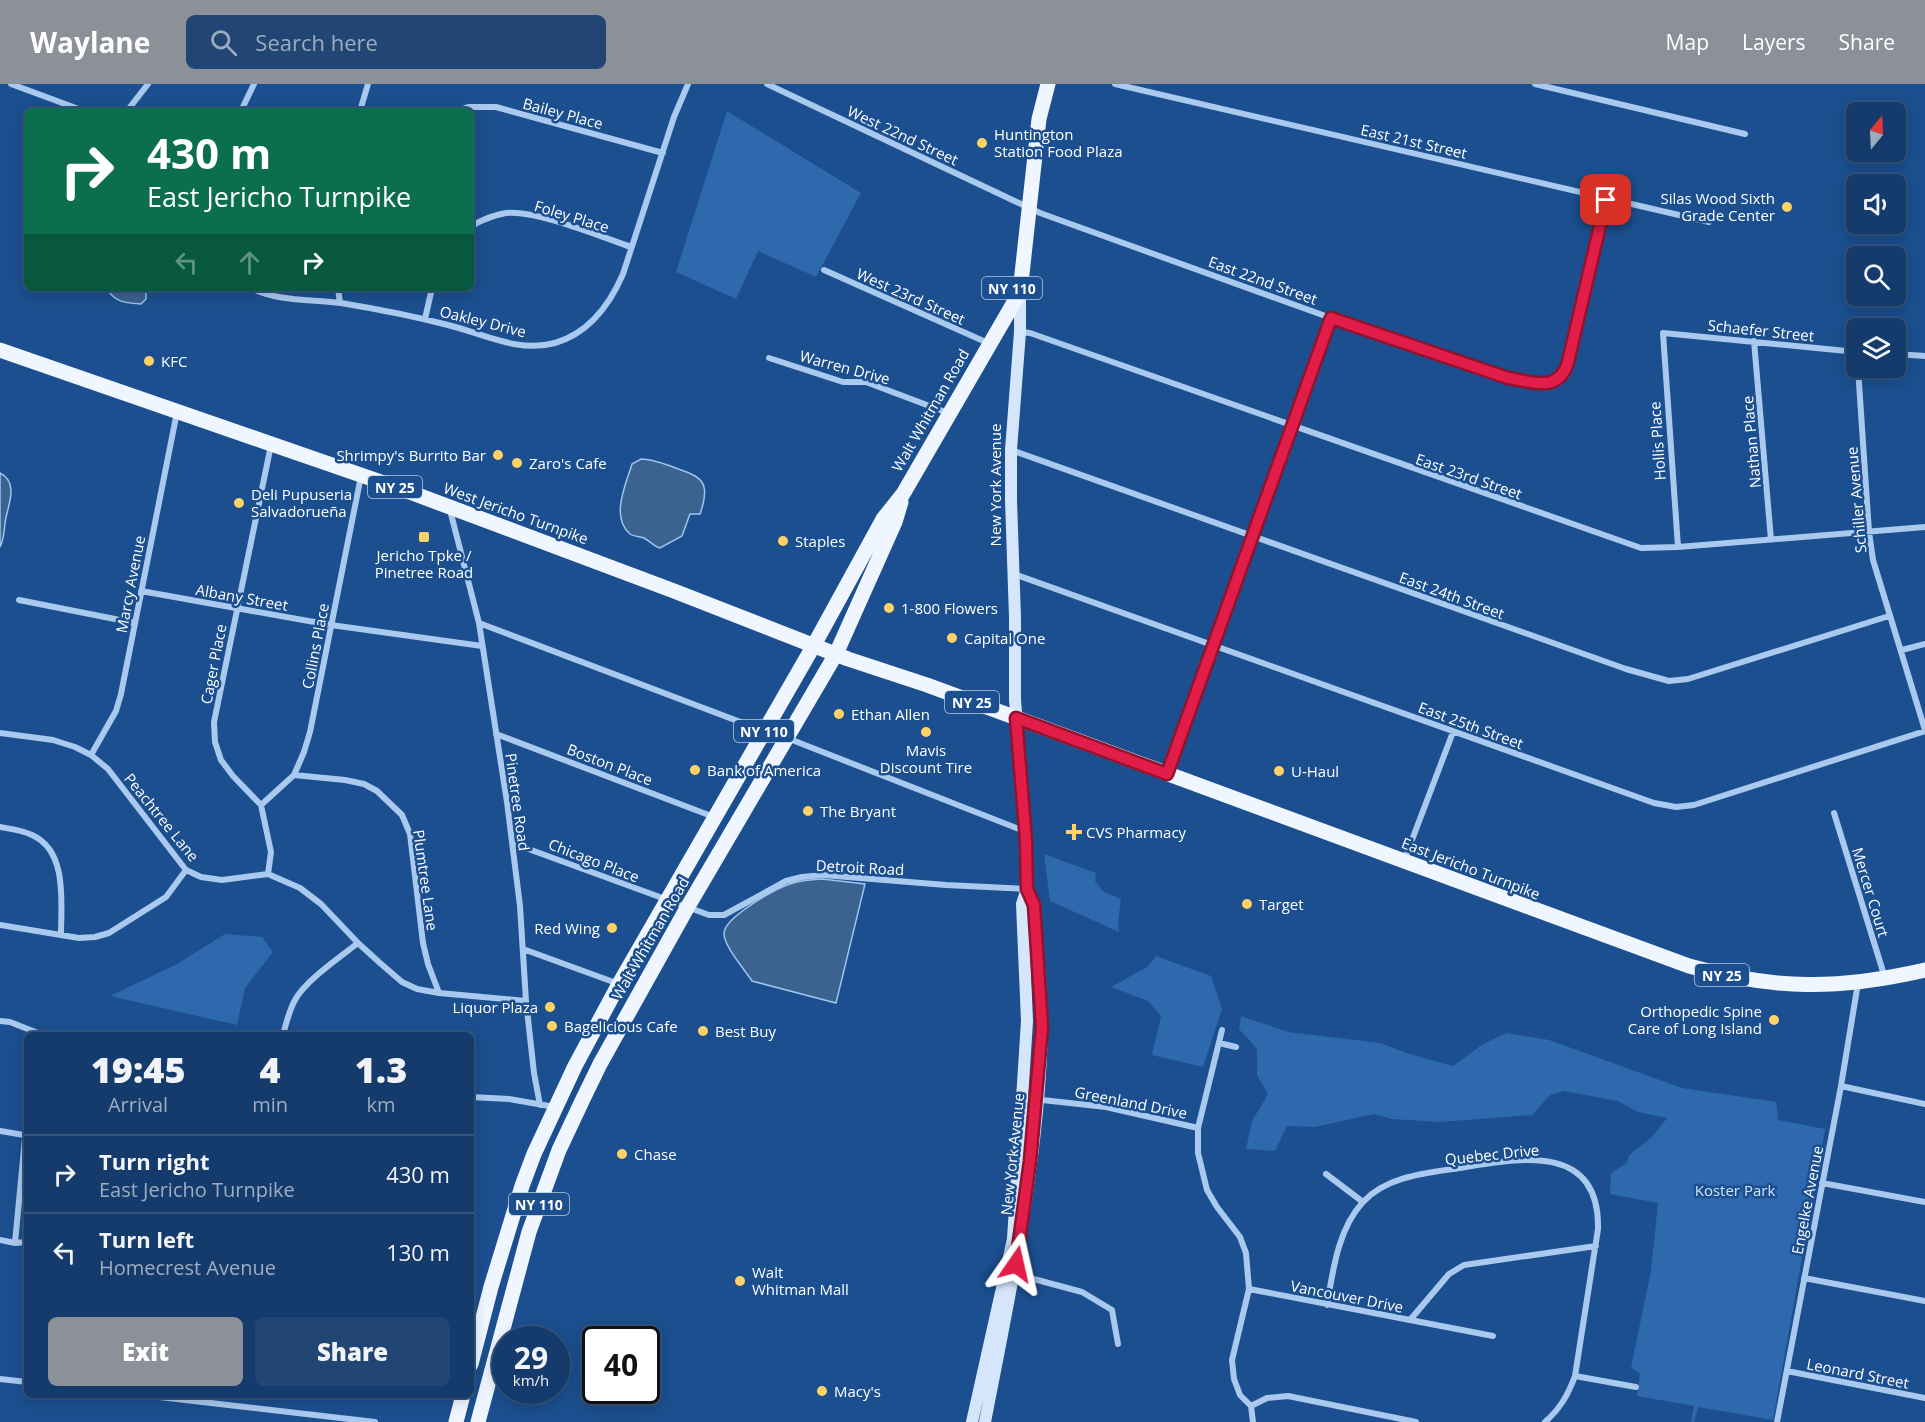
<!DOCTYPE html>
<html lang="en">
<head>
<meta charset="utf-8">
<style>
  :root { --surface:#143b6b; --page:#214673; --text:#f1f3f6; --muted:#9dadc1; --line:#33557e; --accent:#8c9099 }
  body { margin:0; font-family:"Open Sans",sans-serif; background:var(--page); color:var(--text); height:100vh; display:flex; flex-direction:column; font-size:22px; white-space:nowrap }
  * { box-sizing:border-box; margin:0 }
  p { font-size:20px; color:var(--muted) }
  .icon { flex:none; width:33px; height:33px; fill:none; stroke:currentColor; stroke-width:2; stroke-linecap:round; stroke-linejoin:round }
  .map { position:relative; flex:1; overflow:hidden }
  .drawer { position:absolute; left:24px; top:948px; width:450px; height:366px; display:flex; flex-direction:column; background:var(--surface); border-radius:9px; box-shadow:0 3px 15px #0003,0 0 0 2px var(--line) }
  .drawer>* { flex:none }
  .top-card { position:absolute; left:24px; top:24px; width:450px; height:183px; border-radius:9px; box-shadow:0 3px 15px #0003,0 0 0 2px var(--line); background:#0b6e4f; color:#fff; overflow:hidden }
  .needle { width:39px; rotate:18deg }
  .fabs { position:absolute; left:1846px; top:18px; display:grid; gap:12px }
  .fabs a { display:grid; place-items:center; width:60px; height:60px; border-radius:9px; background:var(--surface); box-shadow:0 3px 15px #0003,0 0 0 2px var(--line); font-size:30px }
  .speed { position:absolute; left:492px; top:1242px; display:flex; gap:12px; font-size:30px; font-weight:700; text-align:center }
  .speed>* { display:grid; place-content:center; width:78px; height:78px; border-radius:50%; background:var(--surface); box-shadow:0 3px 15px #0003,0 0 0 2px var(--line); line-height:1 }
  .speed small { font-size:15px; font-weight:400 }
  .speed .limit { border:3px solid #111; border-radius:9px; background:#fff; color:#111 }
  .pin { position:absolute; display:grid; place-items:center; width:51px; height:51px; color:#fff; margin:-26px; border-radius:12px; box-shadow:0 3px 9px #0006 }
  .me { position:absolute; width:66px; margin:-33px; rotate:11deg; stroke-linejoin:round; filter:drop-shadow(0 0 4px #0008) }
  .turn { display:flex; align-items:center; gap:21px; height:126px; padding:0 24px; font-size:27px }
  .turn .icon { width:78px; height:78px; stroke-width:2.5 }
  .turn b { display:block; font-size:42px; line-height:51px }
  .lanes { display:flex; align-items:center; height:57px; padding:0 24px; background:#0003; justify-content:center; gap:30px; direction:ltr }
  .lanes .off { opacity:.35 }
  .eta { display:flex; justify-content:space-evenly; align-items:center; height:102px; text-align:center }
  .eta b { font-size:36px; font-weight:800; line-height:42px }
  .primary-button { display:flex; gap:12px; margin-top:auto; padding:12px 24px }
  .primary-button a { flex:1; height:69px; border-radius:9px; background:var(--accent); color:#fff; font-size:24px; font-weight:800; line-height:69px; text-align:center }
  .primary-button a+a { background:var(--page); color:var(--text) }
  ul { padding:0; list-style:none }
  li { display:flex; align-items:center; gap:18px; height:78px; padding:0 24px; border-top:2px solid var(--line) }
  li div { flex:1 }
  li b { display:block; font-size:22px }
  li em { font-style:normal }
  header { display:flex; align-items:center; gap:36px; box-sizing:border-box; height:84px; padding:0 30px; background:var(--accent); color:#fff }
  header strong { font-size:28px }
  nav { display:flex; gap:33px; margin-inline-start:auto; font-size:21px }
  .search { width:420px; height:54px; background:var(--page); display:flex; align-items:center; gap:15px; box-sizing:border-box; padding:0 21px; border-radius:9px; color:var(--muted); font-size:22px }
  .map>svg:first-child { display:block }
  .green { fill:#2e69ad }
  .water { fill:#3c6290; stroke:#9cc4f0; stroke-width:1.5 }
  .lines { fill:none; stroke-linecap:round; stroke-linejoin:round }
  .street { stroke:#a9c9ee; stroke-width:6 }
  .secondary { stroke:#d6e6fa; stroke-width:12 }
  .primary { stroke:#f0f6ff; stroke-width:15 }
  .route-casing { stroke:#92132f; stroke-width:15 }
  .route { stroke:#e11d48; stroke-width:10 }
  .poi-dot { fill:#ffd166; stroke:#1b4f8f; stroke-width:2 }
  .labels { text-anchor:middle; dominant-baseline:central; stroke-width:5; stroke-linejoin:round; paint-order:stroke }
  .shield { fill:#1b4f8f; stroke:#bbcadd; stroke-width:1.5 }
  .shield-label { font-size:14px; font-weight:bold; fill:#fff }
  .street-label { font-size:15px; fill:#fff; stroke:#1b4f8f }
  .poi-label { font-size:15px; fill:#fff; stroke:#1b4f8f; text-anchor:start }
  .park-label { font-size:15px; fill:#cfe3fa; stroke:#1b4f8f }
</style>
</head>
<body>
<header>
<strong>Waylane</strong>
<div class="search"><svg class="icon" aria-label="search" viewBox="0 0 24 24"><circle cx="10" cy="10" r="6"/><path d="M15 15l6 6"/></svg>Search here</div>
<nav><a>Map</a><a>Layers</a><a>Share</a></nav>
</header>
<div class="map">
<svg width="1925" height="1338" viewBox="0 0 1925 1338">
  <rect width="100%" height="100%" fill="#1b4f8f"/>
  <path class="green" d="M727,27L861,109L816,193L758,167L736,215L676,188Z
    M1044,770L1096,789L1095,797L1104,808L1121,815L1118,838L1119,848L1050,817Z
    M225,850L262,853L273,868L245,904L237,941L110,912L177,880Z
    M1156,872L1211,892L1222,925L1203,983L1152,971L1161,932L1148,917L1111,903L1147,883Z
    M1241,932L1288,948L1380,959L1406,969L1453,982L1483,960L1507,949L1549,956L1682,1004L1776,1018L1778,1036L1825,1045L1773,1336L1698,1323L1694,1338H1691L1694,1322L1637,1312L1640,1290L1631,1283L1651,1187L1658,1119L1610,1110L1611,1089L1627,1079L1629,1071L1652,1053L1667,1034L1638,1028L1618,1017L1564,1007L1550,1011L1532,1031L1440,1038L1392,1035L1374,1030L1315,1043L1287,1042L1275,1067L1246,1065L1252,1037L1268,1010L1257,991V965L1239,945Z"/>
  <path class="water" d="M107,204H139L146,208V215L141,220C127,219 114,219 107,204Z
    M641,375C652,375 662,379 673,383C701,393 712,396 700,430H690L682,452L660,464C653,462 650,457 644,454C639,452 634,453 630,450C610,433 626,400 632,380Z
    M0,389C20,399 7,423 5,439C4,448 4,455 0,463Z
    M822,795L865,800L836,919L752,897C745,886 723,861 724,849C725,833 775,805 790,800C800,796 810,796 822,795Z"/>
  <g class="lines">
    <path class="street" d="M11,0L84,27
      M767,0L1040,129L1331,234L1508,294C1527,297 1554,307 1565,287L1606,116
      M1115,0L1709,138
      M1535,0L1745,50
      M127,27L148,0
      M241,27L254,0
      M360,27L368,0
      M457,27L468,23H496L663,69
      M471,142C482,136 493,131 506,129C537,126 599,152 631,163
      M824,186L988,259
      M251,204C278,218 312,215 341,219C377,225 413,232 448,241C484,250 518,269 555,259C589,249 610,220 623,190L674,33L688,0
      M338,204L340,219
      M425,235L432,204
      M1020,248L1030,249L1641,464L1678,463L1925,443
      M1754,257L1771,456
      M1896,270L1925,272
      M769,274L843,298H866L948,329
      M1858,284L1869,448L1873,476L1925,646
      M1011,366L1626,585L1669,597L1688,595L1889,532
      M450,426L479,539L507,718L520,822L526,917L534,989L540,1021
      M1678,463L1663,249L1857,268
      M1014,490L1654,719L1676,723L1694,721L1925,647
      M141,507L331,541L482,562
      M19,516L135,539
      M479,539L764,647
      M1902,566L1925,560
      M0,649L53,656L75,663L91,671L108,685L186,786L201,793L222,796L268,790L300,804L321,820L358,859L380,879L402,898L417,905L439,909L526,917
      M496,650L714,733
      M787,654L1024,747
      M91,671L116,627L121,610L177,328
      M1168,688L1331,234
      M294,691L345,696L364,700L377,707L402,731L410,750L423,859L428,880L439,909
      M261,721L294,691L304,668L310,648L361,392
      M1834,729L1885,894
      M0,743C11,745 22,746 32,751C68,767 61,819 61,851
      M512,759L709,831H724L786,797L802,793L823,791L946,801L1027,805
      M1404,777L1453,648
      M268,790L271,768L261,721L233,692L221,676L215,658L214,638L271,361
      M0,841L79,854L95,853L109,849L166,813L186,786
      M523,865L619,900
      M0,937L10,938L43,951
      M1222,946L1198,1044V1069L1207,1106L1217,1123L1240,1153L1246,1169L1249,1205L1232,1276L1234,1295L1240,1311L1251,1322L1253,1338
      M283,951C286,939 289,927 295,916C305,897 340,873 358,859
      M1219,959L1236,963
      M1841,1002L1925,1020
      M471,1013L509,1015L555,1023
      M1024,1014L1106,1023L1198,1044
      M0,1047L24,1051
      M1326,1090L1363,1118
      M1822,1099L1925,1118
      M0,1156L15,1159L27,1158
      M15,1159L27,1033
      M1030,1194L1082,1208L1112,1226L1118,1260
      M1804,1194L1925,1217
      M1249,1205L1410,1236L1449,1190L1464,1181L1596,1162
      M1327,1221C1333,1186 1338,1145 1363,1118C1387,1092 1427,1089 1460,1084C1519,1074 1600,1058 1598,1145L1575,1292C1568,1311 1560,1325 1545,1338
      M1410,1236L1493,1252
      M1787,1287L1925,1314
      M1575,1292L1636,1303
      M0,1295L27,1298
      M142,1311L375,1338
      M1251,1322L1267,1314L1288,1312L1416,1338
      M1777,1338L1841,1002L1858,899"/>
    <path class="secondary" d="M972,1338L1013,1155L1027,937L1022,820L1027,805L1026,757L1015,616V533L1011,416V366L1020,248V209
      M985,1338C1010,1208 1039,1077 1042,945C1042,904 1037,862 1034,821L1027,805"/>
    <path class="primary" d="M0,266L407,407L674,507L848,575L927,601L1689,882C1775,906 1838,906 1925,886
      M471,1280L491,1203L522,1102L534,1070L575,982L619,900L814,561L883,435L903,410L1020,208L1039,35L1048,0
      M456,1338L463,1311
      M478,1338L529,1148L559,1066L583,1015L600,980L687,824L836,570L895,438L901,418"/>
  </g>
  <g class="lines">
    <defs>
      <path id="route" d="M1016,1180L1030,1077L1042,943L1034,821L1027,805L1026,757L1016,634L1167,690L1331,234L1508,294C1533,298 1559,309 1568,278L1606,116"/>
    </defs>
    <use href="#route" class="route-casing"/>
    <use href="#route" class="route"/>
  </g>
  <g class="poi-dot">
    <circle cx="982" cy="59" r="6"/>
    <circle cx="1787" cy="123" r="6"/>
    <circle cx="149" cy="277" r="6"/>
    <circle cx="498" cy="371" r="6"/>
    <circle cx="517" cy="379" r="6"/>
    <circle cx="239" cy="419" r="6"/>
    <rect x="418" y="447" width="12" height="12" rx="3"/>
    <circle cx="783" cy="457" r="6"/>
    <circle cx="889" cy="524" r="6"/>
    <circle cx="952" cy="554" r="6"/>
    <circle cx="839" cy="630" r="6"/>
    <circle cx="926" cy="648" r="6"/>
    <circle cx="695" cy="686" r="6"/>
    <circle cx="1279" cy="687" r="6"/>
    <circle cx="808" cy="727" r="6"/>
    <path d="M1071 739h6v6h6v6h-6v6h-6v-6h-6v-6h6z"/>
    <circle cx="1247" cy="820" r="6"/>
    <circle cx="612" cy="844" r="6"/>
    <circle cx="550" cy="923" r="6"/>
    <circle cx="1774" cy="936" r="6"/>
    <circle cx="552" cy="942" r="6"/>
    <circle cx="703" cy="947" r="6"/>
    <circle cx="622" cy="1070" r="6"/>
    <circle cx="740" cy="1197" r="6"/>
    <circle cx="822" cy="1307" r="6"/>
  </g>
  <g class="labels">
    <g class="shield">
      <rect x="982" y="193" width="60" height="22" rx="4.5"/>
      <rect x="368" y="392" width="54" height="22" rx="4.5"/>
      <rect x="945" y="607" width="54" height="22" rx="4.5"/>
      <rect x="734" y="636" width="60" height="22" rx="4.5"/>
      <rect x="1695" y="880" width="54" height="22" rx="4.5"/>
      <rect x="509" y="1109" width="60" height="22" rx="4.5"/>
    </g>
    <g class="shield-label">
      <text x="1012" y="204">NY 110</text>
      <text x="395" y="403">NY 25</text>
      <text x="972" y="618">NY 25</text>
      <text x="764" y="647">NY 110</text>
      <text x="1722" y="891">NY 25</text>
      <text x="539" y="1120">NY 110</text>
    </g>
    <g class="street-label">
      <text transform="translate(563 29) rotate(15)">Bailey Place</text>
      <text transform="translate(903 51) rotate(25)">West 22nd Street</text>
      <text transform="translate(1414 57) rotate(13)">East 21st Street</text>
      <text transform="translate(572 132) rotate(17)">Foley Place</text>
      <text transform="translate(1263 196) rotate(20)">East 22nd Street</text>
      <text transform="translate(911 212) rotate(24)">West 23rd Street</text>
      <text transform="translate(483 237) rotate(14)">Oakley Drive</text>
      <text transform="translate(1761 246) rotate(6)">Schaefer Street</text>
      <text transform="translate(845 283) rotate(15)">Warren Drive</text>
      <text transform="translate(930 326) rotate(-60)">Walt Whitman Road</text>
      <text transform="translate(1657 357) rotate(-94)">Hollis Place</text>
      <text transform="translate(1751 358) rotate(-95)">Nathan Place</text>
      <text transform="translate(1469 392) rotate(19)">East 23rd Street</text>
      <text transform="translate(995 401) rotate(-90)">New York Avenue</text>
      <text transform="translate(1856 416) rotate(-95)">Schiller Avenue</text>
      <text transform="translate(516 429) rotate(20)">West Jericho Turnpike</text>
      <text transform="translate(130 500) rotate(-79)">Marcy Avenue</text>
      <text transform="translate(1452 511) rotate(20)">East 24th Street</text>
      <text transform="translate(242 513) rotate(10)">Albany Street</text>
      <text transform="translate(315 562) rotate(-79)">Collins Place</text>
      <text transform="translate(213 580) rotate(-79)">Cager Place</text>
      <text transform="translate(1471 641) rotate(20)">East 25th Street</text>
      <text transform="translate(610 680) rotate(21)">Boston Place</text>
      <text transform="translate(518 718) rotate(82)">Pinetree Road</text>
      <text transform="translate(162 733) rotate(51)">Peachtree Lane</text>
      <text transform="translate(594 776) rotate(21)">Chicago Place</text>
      <text transform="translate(860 783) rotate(3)">Detroit Road</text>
      <text transform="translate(1471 784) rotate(21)">East Jericho Turnpike</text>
      <text transform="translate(426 796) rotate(82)">Plumtree Lane</text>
      <text transform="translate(1871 808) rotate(73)">Mercer Court</text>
      <text transform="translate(650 854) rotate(-60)">Walt Whitman Road</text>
      <text transform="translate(1131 1018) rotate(11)">Greenland Drive</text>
      <text transform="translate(1012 1070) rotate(-84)">New York Avenue</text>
      <text transform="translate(1492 1070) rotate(-6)">Quebec Drive</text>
      <text transform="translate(1807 1116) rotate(-79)">Engelke Avenue</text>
      <text transform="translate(1347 1212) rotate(11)">Vancouver Drive</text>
      <text transform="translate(1858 1289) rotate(11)">Leonard Street</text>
    </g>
    <g class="poi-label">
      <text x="994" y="50">Huntington<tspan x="994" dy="17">Station Food Plaza</tspan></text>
      <text x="1775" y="114" text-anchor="end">Silas Wood Sixth<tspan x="1775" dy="17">Grade Center</tspan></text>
      <text x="161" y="277">KFC</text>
      <text x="486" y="371" text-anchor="end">Shrimpy's Burrito Bar</text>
      <text x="529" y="379">Zaro's Cafe</text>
      <text x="251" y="410">Deli Pupuseria<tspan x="251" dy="17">Salvadorueña</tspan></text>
      <text x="795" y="457">Staples</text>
      <text x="424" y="471" text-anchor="middle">Jericho Tpke /<tspan x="424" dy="17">Pinetree Road</tspan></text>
      <text x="901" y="524">1-800 Flowers</text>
      <text x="964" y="554">Capital One</text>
      <text x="851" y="630">Ethan Allen</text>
      <text x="926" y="666" text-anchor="middle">Mavis<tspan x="926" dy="17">Discount Tire</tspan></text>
      <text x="707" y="686">Bank of America</text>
      <text x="1291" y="687">U-Haul</text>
      <text x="820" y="727">The Bryant</text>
      <text x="1086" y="748">CVS Pharmacy</text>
      <text x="1259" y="820">Target</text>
      <text x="600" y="844" text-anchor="end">Red Wing</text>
      <text x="538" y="923" text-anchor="end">Liquor Plaza</text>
      <text x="1762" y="927" text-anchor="end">Orthopedic Spine<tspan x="1762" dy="17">Care of Long Island</tspan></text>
      <text x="564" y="942">Bagelicious Cafe</text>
      <text x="715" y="947">Best Buy</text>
      <text x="634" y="1070">Chase</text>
      <text x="752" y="1188">Walt<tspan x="752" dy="17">Whitman Mall</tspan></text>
      <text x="834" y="1307">Macy's</text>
    </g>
    <g class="park-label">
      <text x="1735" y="1106">Koster Park</text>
    </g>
  </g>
</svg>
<div class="fabs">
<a><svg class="needle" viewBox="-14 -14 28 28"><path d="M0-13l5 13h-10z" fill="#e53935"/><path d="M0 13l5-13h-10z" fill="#9dadc1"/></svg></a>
<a><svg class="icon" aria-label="sound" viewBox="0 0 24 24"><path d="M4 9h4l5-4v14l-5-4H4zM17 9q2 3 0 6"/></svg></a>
<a><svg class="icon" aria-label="search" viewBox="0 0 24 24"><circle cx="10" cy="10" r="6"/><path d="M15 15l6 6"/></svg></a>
<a><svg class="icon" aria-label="layers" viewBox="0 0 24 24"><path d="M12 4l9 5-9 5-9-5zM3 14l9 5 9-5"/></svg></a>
</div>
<div class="speed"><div>29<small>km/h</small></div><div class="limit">40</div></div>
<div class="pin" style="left:1606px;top:116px;background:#d93025"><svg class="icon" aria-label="arrive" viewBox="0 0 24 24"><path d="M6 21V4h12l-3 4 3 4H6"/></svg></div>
<svg class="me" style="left:1016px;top:1180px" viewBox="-20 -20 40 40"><path d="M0-17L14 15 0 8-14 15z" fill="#e11d48" stroke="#fff" stroke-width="4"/></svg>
<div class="top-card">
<div class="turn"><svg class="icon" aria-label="right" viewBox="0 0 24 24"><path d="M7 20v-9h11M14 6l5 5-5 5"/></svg><div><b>430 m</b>East Jericho Turnpike</div></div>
<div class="lanes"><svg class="icon off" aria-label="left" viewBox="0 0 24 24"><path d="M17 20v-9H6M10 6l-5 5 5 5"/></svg><svg class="icon off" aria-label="ahead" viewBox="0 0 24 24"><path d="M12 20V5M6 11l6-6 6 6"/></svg><svg class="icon" aria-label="right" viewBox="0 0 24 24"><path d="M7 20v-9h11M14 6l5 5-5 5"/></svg></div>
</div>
<section class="drawer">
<div class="eta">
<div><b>19:45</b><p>Arrival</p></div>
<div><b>4</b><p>min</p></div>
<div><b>1.3</b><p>km</p></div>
</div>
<ul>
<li><svg class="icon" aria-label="right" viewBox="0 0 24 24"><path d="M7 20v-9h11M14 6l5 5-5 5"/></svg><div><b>Turn right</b><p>East Jericho Turnpike</p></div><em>430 m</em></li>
<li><svg class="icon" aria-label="left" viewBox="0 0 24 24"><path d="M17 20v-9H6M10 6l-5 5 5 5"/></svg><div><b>Turn left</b><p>Homecrest Avenue</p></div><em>130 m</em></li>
</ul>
<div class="primary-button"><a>Exit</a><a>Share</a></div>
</section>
</div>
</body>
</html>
